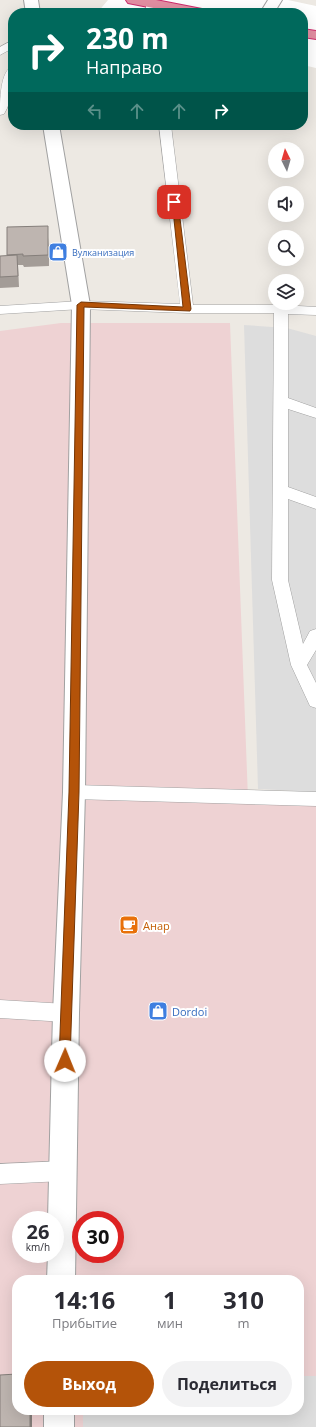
<!DOCTYPE html>
<html lang="ru">
<head>
<meta charset="utf-8">
<style>
  :root { --surface:#fff; --page:#f2f2f3; --text:#2b2b33; --muted:#7c7c81; --accent:#b45309 }
  body { margin:0; font-family:"Open Sans",sans-serif; background:var(--page); color:var(--text); height:100vh; display:flex; flex-direction:column; font-size:15px; white-space:nowrap }
  * { box-sizing:border-box; margin:0 }
  p { font-size:13px; color:var(--muted) }
  .icon { flex:none; width:22px; height:22px; fill:none; stroke:currentColor; stroke-width:2; stroke-linecap:round; stroke-linejoin:round }
  .map { position:relative; flex:1; overflow:hidden }
  .panel { position:absolute; left:12px; top:1275px; width:292px; height:140px; display:flex; flex-direction:column; background:var(--surface); border-radius:16px; box-shadow:0 4px 16px #0002 }
  .panel>* { flex:none }
  .banner { position:absolute; left:8px; top:8px; width:300px; height:122px; border-radius:16px; box-shadow:0 4px 16px #0002; background:#00695c; color:#fff; overflow:hidden }
  .needle { width:26px; rotate:355deg }
  .buttons { position:absolute; left:268px; top:142px; display:grid; gap:8px }
  .buttons a { display:grid; place-items:center; width:36px; height:36px; border-radius:50%; background:var(--surface); box-shadow:0 4px 16px #0002; font-size:20px }
  .speed { position:absolute; left:12px; top:1211px; display:flex; gap:8px; font-size:20px; font-weight:700; text-align:center }
  .speed>* { display:grid; place-content:center; width:52px; height:52px; border-radius:50%; background:var(--surface); box-shadow:0 4px 16px #0002; line-height:1 }
  .speed small { font-size:10px; font-weight:400 }
  .speed .limit { border:6px solid #d22; background:#fff; color:#111 }
  .pin { position:absolute; display:grid; place-items:center; width:34px; height:34px; color:#fff; margin:-17px; border-radius:8px; box-shadow:0 2px 6px #0006 }
  .me { position:absolute; width:44px; margin:-22px; rotate:1deg; stroke-linejoin:round; filter:drop-shadow(0 0 3px #0008) }
  .turn { display:flex; align-items:center; gap:14px; height:84px; padding:0 12px; font-size:18px }
  .turn .icon { width:52px; height:52px; stroke-width:2.5 }
  .turn b { display:block; font-size:28px; line-height:34px }
  .lanes { display:flex; align-items:center; height:38px; padding:0 12px; background:#0003; justify-content:center; gap:20px; direction:ltr }
  .lanes .off { opacity:.35 }
  .eta { display:flex; justify-content:space-evenly; align-items:center; height:68px; text-align:center }
  .eta b { font-size:24px; font-weight:700; line-height:28px }
  .button { display:flex; gap:8px; margin-top:auto; padding:8px 12px }
  .button a { flex:1; height:46px; border-radius:24px; background:var(--accent); color:#fff; font-size:16px; font-weight:700; line-height:46px; text-align:center }
  .button a+a { background:var(--page); color:var(--text) }
  .map>svg:first-child { display:block }
  .commercial { fill:#eed2d3; fill-rule:evenodd }
  .parking { fill:#ddd }
  .pier { fill:#fff }
  .lines { fill:none; stroke-linecap:round; stroke-linejoin:round }
  .lane-casing { stroke:#a1a1a1; stroke-width:1 }
  .street-casing { stroke:#a1a1a1; stroke-width:2 }
  .highway-casing { stroke:#cf2c6d; stroke-width:2 }
  .lane { fill:#fff; fill-rule:evenodd }
  .street { fill:#fff; fill-rule:evenodd }
  .highway { fill:#e28ea2; fill-rule:evenodd }
  .wall { fill:#a39c97 }
  .shaded-wall { fill:#857f7b }
  .building { fill:#beb5b0; stroke:#857f7b }
  .route { fill:#b45309; stroke:#753606 }
  .labels { text-anchor:middle; dominant-baseline:central; stroke-width:4; stroke-linejoin:round; paint-order:stroke }
  .far-shop-label { font-size:9px; fill:#366cbe; stroke:#fff; text-anchor:start }
  .food-label { font-size:11px; fill:#c56008; stroke:#fff; text-anchor:start }
  .shop-label { font-size:11px; fill:#366cbe; stroke:#fff; text-anchor:start }
</style>
</head>
<body>
<div class="map">
<svg width="316" height="1427" viewBox="0 0 316 1427">
  <rect width="100%" height="100%" fill="#ede9e3"/>
  <path class="commercial" d="M61,323H230L248,799L316,803V1427H0V331ZM21,1220H55V1254H21ZM81,1220H115V1254H81ZM17,1280H299V1410H17Z"/>
  <path class="parking" d="M244,325L287,328L316,336V792L258,789Z
    M299,1376H316V1427H83V1410H299Z"/>
  <path class="pier" d="M108,0H288L316,6V68L303,65V13H97Z"/>
  <g class="lines">
    <defs>
      <path id="lane" d="M152,0L156,3L158,13H146V3L147,1Z
        M13,40V48L0,55V47Z
        M13,66C13,81 13,100 4,114L0,115C0,101 0,70 13,66Z
        M159,125H171L193,305H281L316,307V315L288,314V398L316,408V418L288,409V487L316,497V509L288,499V580L303,644L310,631L316,629V650L307,665L316,683V708L310,706L291,665L272,580L274,313H187L81,309L0,314V306L81,301L180,304Z
        M74,785L316,792V806L74,799L68,797L65,792L68,787Z
        M0,1000L66,1004L73,1007L76,1013L73,1019L66,1022L0,1018Z
        M63,1161L70,1164L73,1171L70,1178L63,1181L0,1184V1164Z"/>
      <path id="street" d="M24,0H38L40,13H26Z
        M268,0H282L274,13H260Z
        M43,125H59L90,305L85,792L79,1013L75,1280H47L48,1254H55V1220H48L53,1013L63,792L72,305Z
        M44,1410H74V1427H44Z"/>
      <path id="highway" d="M126,0H156L202,9L207,10L209,13H179L133,4L128,3Z
        M303,29L316,31V39L303,37Z"/>
    </defs>
    <use href="#lane" class="lane-casing"/>
    <use href="#street" class="street-casing"/>
    <use href="#highway" class="highway-casing"/>
    <use href="#lane" class="lane"/>
    <use href="#street" class="street"/>
    <use href="#highway" class="highway"/>
  </g>
  <path class="wall" d="M7,227L48,237L49,266L24,267L23,265H18L19,287L0,288V256H7Z"/>
  <path class="shaded-wall" d="M48,226V237L49,266L48,255Z
    M30,1410H32V1427H30Z"/>
  <path class="building" d="M48,226V255L23,256V254L7,255V227Z
    M17,255L18,276L0,277V256Z
    M17,1374V1410H30V1427H0V1375Z"/>
  <path class="route" d="M172,200L178,202L191,309L190,311L84,307L79,792L70,1061L69,1064L65,1066L61,1064L59,1061L69,792L77,305L81,302L183,307Z"/>
  <defs>
    <symbol id="shop-square" viewBox="-11 -11 22 22"><rect x="-9" y="-9" width="18" height="18" rx="4" fill="#3f7fe0" stroke="#fff"/><path d="M-5-2.5h2.3a2.7 3.5 0 0 1 5.4 0H5L5.5 6h-11ZM-1.5-2.5h3a1.5 2.3 0 0 0-3 0Z" fill="#fff"/></symbol>
    <symbol id="cafe-square" viewBox="-11 -11 22 22"><rect x="-9" y="-9" width="18" height="18" rx="4" fill="#e8710a" stroke="#fff"/><path d="M-5.5-4.5H6V0H3Q3 3.5 0 3.5H-2.5Q-5.5 3.5-5.5 0ZM3-3.2v2h1.7v-2ZM-6 4.5H4V6H-6Z" fill="#fff"/></symbol>
  </defs>
  <g fill-rule="evenodd">
    <use href="#shop-square" x="47" y="241" width="22" height="22"/>
    <use href="#cafe-square" x="118" y="914" width="22" height="22"/>
    <use href="#shop-square" x="147" y="1000" width="22" height="22"/>
  </g>
  <g class="labels">
    <g class="far-shop-label">
      <text x="72" y="252">Вулканизация</text>
    </g>
    <g class="food-label">
      <text x="143" y="925">Анар</text>
    </g>
    <g class="shop-label">
      <text x="172" y="1011">Dordoi</text>
    </g>
  </g>
</svg>
<div class="buttons">
<a><svg class="needle" viewBox="-14 -14 28 28"><path d="M0-13l5 13h-10z" fill="#e53935"/><path d="M0 13l5-13h-10z" fill="#7c7c81"/></svg></a>
<a><svg class="icon" aria-label="sound" viewBox="0 0 24 24"><path d="M4 9h4l5-4v14l-5-4H4zM17 9q2 3 0 6"/></svg></a>
<a><svg class="icon" aria-label="search" viewBox="0 0 24 24"><circle cx="10" cy="10" r="6"/><path d="M15 15l6 6"/></svg></a>
<a><svg class="icon" aria-label="layers" viewBox="0 0 24 24"><path d="M12 4l9 5-9 5-9-5zM3 14l9 5 9-5"/></svg></a>
</div>
<div class="speed"><div>26<small>km/h</small></div><div class="limit">30</div></div>
<div class="pin" style="left:174px;top:202px;background:#d93025"><svg class="icon" aria-label="arrive" viewBox="0 0 24 24"><path d="M6 21V4h12l-3 4 3 4H6"/></svg></div>
<svg class="me" style="left:65px;top:1061px" viewBox="-20 -20 40 40"><circle r="19" fill="#fff"/><path d="M0-13L10 11 0 6-10 11z" fill="#b45309"/></svg>
<div class="banner">
<div class="turn"><svg class="icon" aria-label="right" viewBox="0 0 24 24"><path d="M7 20v-9h11M14 6l5 5-5 5"/></svg><div><b>230 m</b>Направо</div></div>
<div class="lanes"><svg class="icon off" aria-label="left" viewBox="0 0 24 24"><path d="M17 20v-9H6M10 6l-5 5 5 5"/></svg><svg class="icon off" aria-label="ahead" viewBox="0 0 24 24"><path d="M12 20V5M6 11l6-6 6 6"/></svg><svg class="icon off" aria-label="ahead" viewBox="0 0 24 24"><path d="M12 20V5M6 11l6-6 6 6"/></svg><svg class="icon" aria-label="right" viewBox="0 0 24 24"><path d="M7 20v-9h11M14 6l5 5-5 5"/></svg></div>
</div>
<section class="panel">
<div class="eta">
<div><b>14:16</b><p>Прибытие</p></div>
<div><b>1</b><p>мин</p></div>
<div><b>310</b><p>m</p></div>
</div>
<div class="button"><a>Выход</a><a>Поделиться</a></div>
</section>
</div>
</body>
</html>
